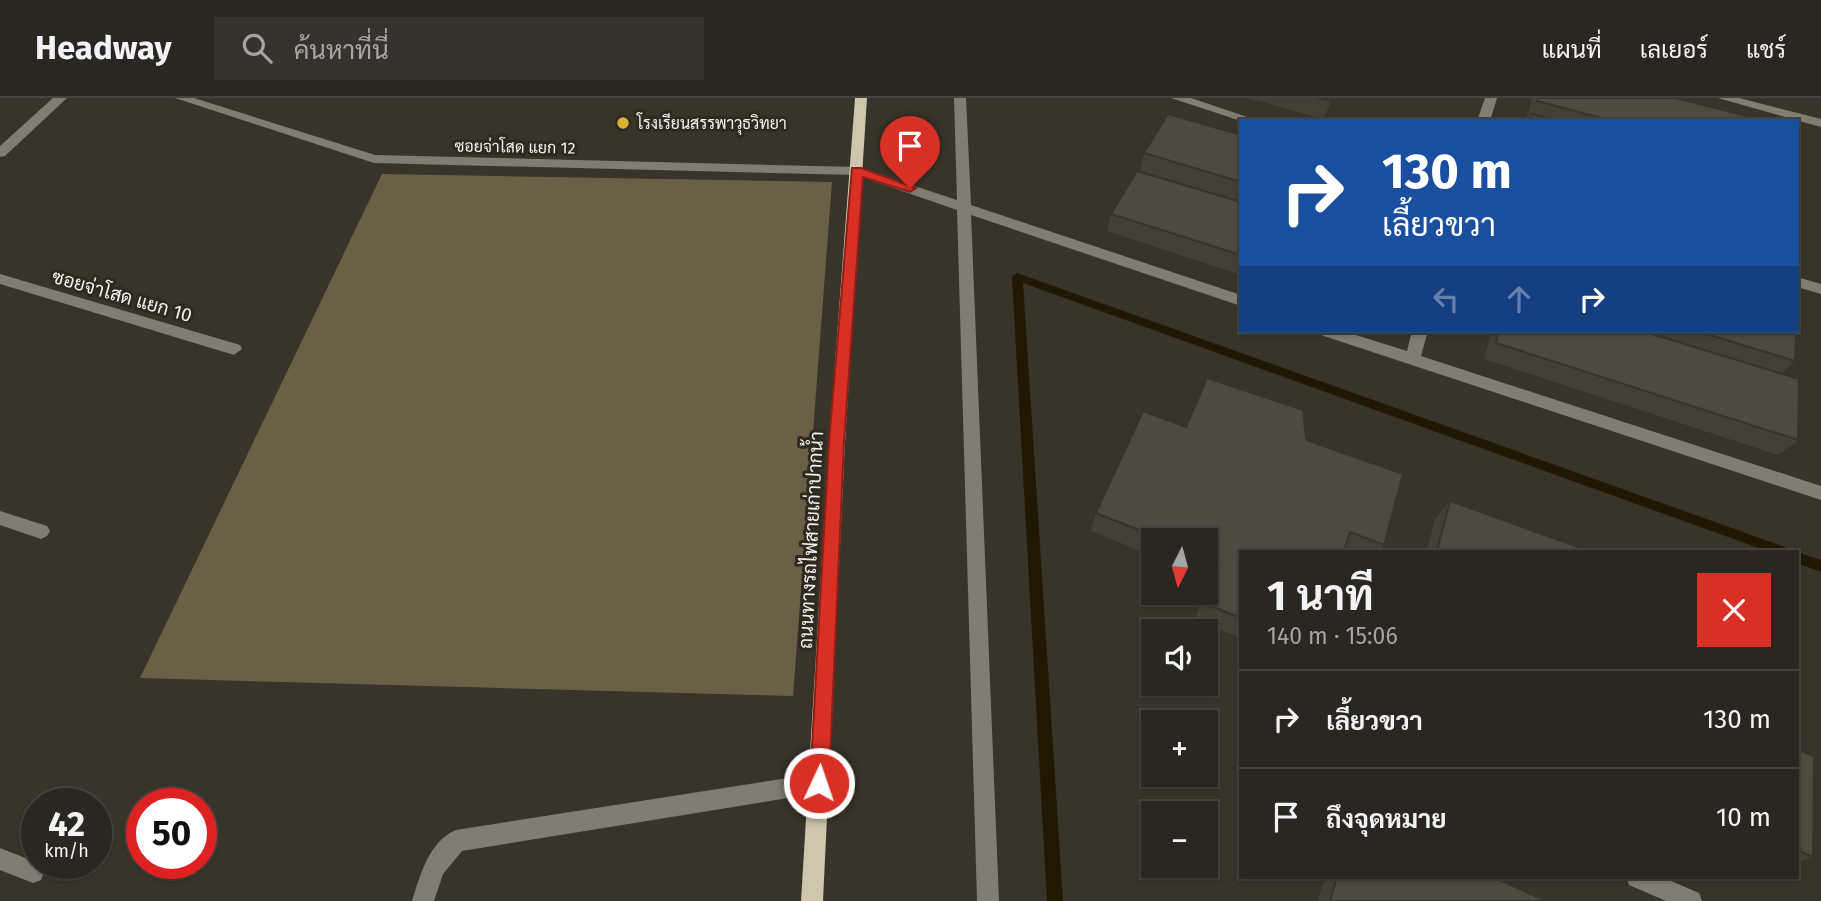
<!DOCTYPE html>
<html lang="th">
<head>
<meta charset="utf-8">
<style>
  :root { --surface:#2a2720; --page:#36332d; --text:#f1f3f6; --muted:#a5a5a5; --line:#46443e }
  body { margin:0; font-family:"Fira Sans",Sarabun,sans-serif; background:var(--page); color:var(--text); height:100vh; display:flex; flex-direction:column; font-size:26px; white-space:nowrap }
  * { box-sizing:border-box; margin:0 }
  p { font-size:23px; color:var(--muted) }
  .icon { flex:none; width:38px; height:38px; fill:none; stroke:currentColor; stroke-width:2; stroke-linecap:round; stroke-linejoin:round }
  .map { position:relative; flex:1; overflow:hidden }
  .panel { position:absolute; left:1239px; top:452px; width:560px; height:329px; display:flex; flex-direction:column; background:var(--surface); border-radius:0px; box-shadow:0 2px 5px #0004,0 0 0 2px var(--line) }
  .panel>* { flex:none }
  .guide { position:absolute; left:1239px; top:21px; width:560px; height:214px; border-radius:0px; box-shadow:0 2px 5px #0004,0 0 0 2px var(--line); background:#1a4fa0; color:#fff; overflow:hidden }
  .needle { width:46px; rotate:186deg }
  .fabs { position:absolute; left:1141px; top:430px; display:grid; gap:14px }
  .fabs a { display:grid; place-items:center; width:77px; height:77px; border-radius:0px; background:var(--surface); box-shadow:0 2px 5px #0004,0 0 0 2px var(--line); font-size:35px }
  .speed { position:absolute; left:21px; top:690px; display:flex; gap:14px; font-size:35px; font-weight:700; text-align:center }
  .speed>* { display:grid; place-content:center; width:91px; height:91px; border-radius:50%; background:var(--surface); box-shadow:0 2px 5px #0004,0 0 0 2px var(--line); line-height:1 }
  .speed small { font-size:18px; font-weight:400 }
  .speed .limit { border:10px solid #d22; background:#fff; color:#111 }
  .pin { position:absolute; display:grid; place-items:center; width:60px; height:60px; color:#fff; margin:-72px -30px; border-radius:50% 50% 50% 0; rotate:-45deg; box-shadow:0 0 7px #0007 }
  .pin .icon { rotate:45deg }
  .me { position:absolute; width:77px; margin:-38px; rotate:3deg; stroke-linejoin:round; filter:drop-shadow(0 0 5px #0008) }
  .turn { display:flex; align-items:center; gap:24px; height:147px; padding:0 28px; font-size:32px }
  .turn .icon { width:91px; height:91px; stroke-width:2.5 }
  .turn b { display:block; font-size:49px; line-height:60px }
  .lanes { display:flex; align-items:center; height:66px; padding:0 28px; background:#0003; justify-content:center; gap:35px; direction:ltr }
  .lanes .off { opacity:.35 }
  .round { display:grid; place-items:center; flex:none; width:74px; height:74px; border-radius:0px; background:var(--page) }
  .summary { display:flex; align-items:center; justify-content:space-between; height:119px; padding:0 28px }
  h1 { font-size:42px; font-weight:700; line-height:52px }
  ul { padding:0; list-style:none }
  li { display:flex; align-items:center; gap:21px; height:98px; padding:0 28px; border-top:2px solid var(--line) }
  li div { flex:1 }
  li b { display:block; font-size:26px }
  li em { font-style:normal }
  header { display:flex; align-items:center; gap:42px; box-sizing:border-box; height:98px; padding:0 35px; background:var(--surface); border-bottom:2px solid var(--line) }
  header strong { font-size:33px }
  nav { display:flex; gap:38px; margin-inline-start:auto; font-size:24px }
  .search { width:490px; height:63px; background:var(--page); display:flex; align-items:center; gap:18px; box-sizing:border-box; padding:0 24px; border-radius:0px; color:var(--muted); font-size:26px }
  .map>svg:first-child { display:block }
  .forest { fill:#696045 }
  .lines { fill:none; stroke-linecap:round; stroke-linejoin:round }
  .stream { fill:#201801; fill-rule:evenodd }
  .minor { fill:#817d71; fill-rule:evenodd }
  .major { fill:#cdc5ac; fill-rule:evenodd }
  .wall { fill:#434036 }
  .building { fill:#4e4a3f; stroke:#37342c; stroke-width:2 }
  .route { fill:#d93025; stroke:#8d1f18; stroke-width:2 }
  .poi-dot { fill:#d9b434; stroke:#2e2a20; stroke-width:2.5 }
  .labels { text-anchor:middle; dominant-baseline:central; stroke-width:6; stroke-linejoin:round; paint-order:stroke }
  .far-poi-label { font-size:16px; fill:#f5f2ec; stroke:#2e2a20; text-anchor:start }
  .far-street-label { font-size:16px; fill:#f5f2ec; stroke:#2e2a20 }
  .street-label { font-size:19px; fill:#f5f2ec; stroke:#2e2a20 }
</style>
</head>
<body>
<header>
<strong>Headway</strong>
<div class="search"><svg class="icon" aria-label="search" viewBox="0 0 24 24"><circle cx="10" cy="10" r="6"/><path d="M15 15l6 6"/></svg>ค้นหาที่นี่</div>
<nav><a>แผนที่</a><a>เลเยอร์</a><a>แชร์</a></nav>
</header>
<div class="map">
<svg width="1821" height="803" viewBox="0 0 1821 803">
  <rect width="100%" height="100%" fill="#38342a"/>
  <path class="forest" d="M382,76L832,84L793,598L140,580Z"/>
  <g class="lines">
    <path class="stream" d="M1017,175L1785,449L1787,453H1767L1023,185L1063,803H1047L1012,179Z
      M1797,454L1821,462V474L1797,465Z"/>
    <path class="minor" d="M53,0H67L5,58L0,59V48Z
      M175,0H194L375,57L857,69L957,102L954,0H966L971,107L1241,197V208L971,117L999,803H977L957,112L856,77L374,65Z
      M1171,0H1191L1259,23H1241Z
      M1485,0H1497L1490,23H1477Z
      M1718,0H1739L1821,21V29Z
      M0,176L240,247L242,251L234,257L0,186Z
      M1797,179L1821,186V196L1797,189Z
      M1318,233H1343L1407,253L1412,233H1428L1421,258L1821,388V402L1321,237Z
      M0,413L47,428L50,433L47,438L41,441L0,427Z
      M819,675L826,678L829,685L826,692L819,695L462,753L443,776L434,803H412C420,778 429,743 456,732Z
      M0,750L41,766L44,774L41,782L33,785L0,772Z
      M1626,779H1662L1699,795L1702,803H1666L1629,787Z"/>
    <path class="major" d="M855,0H867L845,344L823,803H801L829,344Z"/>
  </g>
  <path class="wall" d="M1248,0H1333L1323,21Z
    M1532,0H1676L1766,23H1528L1529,21H1526Z
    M1241,37V103L1140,73L1144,55Z
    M1241,104V177L1107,133L1111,116Z
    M1492,233H1796L1795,263L1781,276L1798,342L1778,357L1484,261Z
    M1186,329L1384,447L1379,453H1241V540L1195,522L1210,480L1206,478V443H1153V458L1091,433L1096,415Z
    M1450,403L1589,453H1427L1435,421Z
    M1797,651L1813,759L1797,764Z
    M1325,779H1493L1546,803H1318Z"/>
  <path class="building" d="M1318,0H1332L1330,3Z
    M1537,0H1676L1766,23H1613L1537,3Z
    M1168,16L1241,37V84L1144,55Z
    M1532,16L1559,23H1530Z
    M1137,73L1241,104V157L1111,116Z
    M1499,233H1642L1799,281L1798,342L1496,245Z
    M1697,233H1796L1795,263Z
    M1207,280L1303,312L1306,342L1403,376L1384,447L1350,434L1344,453H1241V520L1204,505L1219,463L1206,458V443H1167L1096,415L1143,313L1186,329Z
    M1450,403L1589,453H1437Z
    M1797,651L1814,658L1813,759L1797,752Z
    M1337,779H1493L1546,803H1330Z"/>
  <path class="route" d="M852,70H861L916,90L910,94L863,79L844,344L829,685L826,691L819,694L813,691L810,685L829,344Z"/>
  <circle class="poi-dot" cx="623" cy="25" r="7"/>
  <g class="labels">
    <g class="far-poi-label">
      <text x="637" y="25">โรงเรียนสรรพาวุธวิทยา</text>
    </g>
    <g class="far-street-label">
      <text transform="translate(515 49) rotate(1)">ซอยจ่าโสด แยก 12</text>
    </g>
    <g class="street-label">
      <text transform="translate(122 198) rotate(16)">ซอยจ่าโสด แยก 10</text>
      <text transform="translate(811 442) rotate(-87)">ถนนทางรถไฟสายเก่าปากน้ำ</text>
    </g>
  </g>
</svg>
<div class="fabs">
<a><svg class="needle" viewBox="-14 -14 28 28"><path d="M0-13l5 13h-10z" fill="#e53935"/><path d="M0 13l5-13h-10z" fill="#a5a5a5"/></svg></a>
<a><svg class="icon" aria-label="sound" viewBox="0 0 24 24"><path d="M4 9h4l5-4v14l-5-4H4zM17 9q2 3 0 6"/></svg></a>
<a>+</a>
<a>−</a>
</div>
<div class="speed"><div>42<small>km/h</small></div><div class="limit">50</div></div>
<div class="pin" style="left:910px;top:90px;background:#d93025"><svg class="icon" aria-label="arrive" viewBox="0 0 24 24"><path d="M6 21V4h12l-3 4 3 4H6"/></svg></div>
<svg class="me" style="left:819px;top:685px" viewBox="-20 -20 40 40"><circle r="17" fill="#d93025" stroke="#fff" stroke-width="3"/><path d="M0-11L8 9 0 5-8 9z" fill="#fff"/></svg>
<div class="guide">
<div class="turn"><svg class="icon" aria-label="right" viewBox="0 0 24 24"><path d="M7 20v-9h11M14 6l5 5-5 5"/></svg><div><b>130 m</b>เลี้ยวขวา</div></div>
<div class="lanes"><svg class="icon off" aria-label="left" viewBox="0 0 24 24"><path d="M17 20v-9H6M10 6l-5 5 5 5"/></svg><svg class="icon off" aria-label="ahead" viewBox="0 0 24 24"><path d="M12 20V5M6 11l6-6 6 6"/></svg><svg class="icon" aria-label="right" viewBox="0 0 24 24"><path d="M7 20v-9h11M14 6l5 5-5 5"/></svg></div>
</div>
<section class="panel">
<div class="summary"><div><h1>1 นาที</h1><p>140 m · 15:06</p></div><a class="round" style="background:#d93025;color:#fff"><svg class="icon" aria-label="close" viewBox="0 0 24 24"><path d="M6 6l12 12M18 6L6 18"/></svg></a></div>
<ul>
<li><svg class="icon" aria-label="right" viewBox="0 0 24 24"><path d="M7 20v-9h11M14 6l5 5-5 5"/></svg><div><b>เลี้ยวขวา</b></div><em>130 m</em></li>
<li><svg class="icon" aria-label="arrive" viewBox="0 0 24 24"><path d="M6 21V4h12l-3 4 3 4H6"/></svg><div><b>ถึงจุดหมาย</b></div><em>10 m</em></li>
</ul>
</section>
</div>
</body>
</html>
